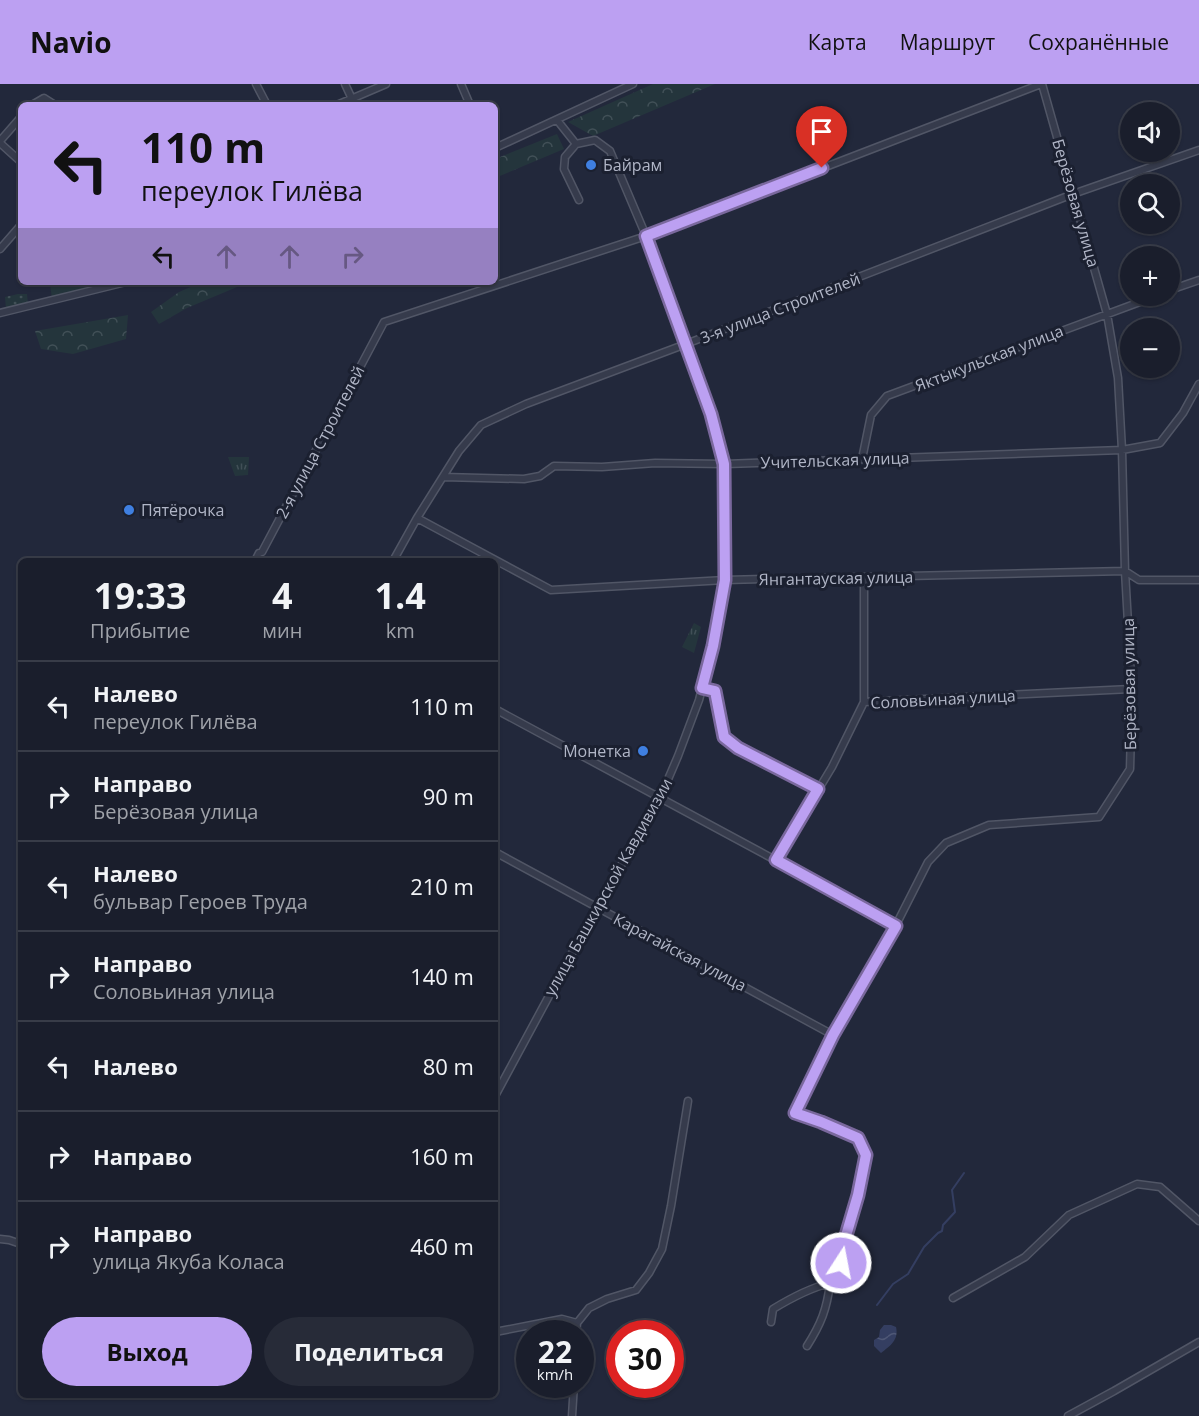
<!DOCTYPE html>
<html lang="ru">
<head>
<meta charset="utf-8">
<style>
  :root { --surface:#1a1e2c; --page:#272b38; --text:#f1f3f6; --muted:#9fa2a9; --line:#383c48; --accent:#bca0f2 }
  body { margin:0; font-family:"Open Sans",sans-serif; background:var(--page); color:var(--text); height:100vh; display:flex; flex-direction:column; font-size:22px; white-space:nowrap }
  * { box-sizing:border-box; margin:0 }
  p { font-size:20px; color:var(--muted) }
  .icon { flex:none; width:33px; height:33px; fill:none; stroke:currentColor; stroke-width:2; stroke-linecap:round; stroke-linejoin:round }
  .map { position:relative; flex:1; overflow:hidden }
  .panel { position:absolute; left:18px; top:474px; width:480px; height:840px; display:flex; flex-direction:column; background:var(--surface); border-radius:9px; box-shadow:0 2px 4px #0004,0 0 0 2px var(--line) }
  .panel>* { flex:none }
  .guide { position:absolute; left:18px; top:18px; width:480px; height:183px; border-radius:9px; box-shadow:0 2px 4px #0004,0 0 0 2px var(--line); background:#bca0f2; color:#111; overflow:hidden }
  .controls { position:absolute; left:1120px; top:18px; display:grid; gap:12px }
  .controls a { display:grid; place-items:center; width:60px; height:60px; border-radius:50%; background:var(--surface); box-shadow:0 2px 4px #0004,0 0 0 2px var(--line); font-size:30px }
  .speed { position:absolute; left:516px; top:1236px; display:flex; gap:12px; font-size:30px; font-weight:700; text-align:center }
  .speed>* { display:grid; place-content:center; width:78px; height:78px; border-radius:50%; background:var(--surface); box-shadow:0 2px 4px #0004,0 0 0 2px var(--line); line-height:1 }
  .speed small { font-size:15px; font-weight:400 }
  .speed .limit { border:9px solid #d22; background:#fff; color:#111 }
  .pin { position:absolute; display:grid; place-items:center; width:51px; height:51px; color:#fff; margin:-62px -26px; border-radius:50% 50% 50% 0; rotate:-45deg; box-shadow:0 0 6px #0007 }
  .pin .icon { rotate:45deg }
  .me { position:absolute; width:66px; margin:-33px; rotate:11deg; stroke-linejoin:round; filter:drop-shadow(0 0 4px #0008) }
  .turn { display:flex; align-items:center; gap:21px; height:126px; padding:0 24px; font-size:27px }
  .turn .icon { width:78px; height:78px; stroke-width:2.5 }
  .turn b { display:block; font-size:42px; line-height:51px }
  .lanes { display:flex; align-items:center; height:57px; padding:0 24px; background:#0003; justify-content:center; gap:30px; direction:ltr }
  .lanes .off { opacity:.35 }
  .eta { display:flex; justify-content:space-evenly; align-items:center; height:102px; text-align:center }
  .eta b { font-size:36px; font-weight:700; line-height:42px }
  .primary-button { display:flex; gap:12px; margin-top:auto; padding:12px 24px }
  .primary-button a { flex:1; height:69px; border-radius:36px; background:var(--accent); color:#111; font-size:24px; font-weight:700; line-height:69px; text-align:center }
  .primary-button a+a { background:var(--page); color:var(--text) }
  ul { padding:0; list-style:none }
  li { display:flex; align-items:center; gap:18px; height:90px; padding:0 24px; border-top:2px solid var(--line) }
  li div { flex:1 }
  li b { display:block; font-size:22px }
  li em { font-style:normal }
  header { display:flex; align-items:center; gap:36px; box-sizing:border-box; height:84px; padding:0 30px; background:var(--accent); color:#111 }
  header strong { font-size:28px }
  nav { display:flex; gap:33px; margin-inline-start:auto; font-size:21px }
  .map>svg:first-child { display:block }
  .grass { fill:url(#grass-dots) }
  .forest { fill:url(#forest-crowns) }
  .park { fill:url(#park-tufts) }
  .garden { fill:#24353c }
  .water { fill:url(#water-waves) }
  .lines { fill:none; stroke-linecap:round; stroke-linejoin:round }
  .stream { stroke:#343e61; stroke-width:2 }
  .minor-casing { stroke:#515666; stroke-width:9 }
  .minor { stroke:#363b4c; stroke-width:6 }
  .route-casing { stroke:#7a689d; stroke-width:15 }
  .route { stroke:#bca0f2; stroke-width:10 }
  .shop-dot { fill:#3f7fe0; stroke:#1b2030; stroke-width:2 }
  .labels { text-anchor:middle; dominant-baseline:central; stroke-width:6; stroke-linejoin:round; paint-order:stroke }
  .poi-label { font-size:16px; fill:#b1b6c7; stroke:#1b2030; text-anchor:start }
  .street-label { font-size:16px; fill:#b1b6c7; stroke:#1b2030 }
</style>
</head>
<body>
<header>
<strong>Navio</strong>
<nav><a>Карта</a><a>Маршрут</a><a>Сохранённые</a></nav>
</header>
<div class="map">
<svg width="1199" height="1332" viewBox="0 0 1199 1332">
  <defs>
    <pattern id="grass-dots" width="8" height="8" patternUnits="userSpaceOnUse" patternTransform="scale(1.5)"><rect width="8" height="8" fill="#24353c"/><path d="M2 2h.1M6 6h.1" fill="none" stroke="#415057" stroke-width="1.8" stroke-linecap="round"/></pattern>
    <pattern id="forest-crowns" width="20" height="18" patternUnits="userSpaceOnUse" patternTransform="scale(1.5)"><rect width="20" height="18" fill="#24353c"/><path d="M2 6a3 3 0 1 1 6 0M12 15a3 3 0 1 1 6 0" fill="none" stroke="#415057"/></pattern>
    <pattern id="park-tufts" width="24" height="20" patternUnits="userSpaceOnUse" patternTransform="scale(1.5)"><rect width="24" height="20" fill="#24353c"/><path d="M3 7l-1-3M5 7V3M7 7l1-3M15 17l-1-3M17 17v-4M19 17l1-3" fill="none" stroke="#415057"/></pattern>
    <pattern id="water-waves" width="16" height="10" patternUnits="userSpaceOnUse" patternTransform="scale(1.5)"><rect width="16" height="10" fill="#343e61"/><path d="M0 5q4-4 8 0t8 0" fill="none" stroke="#4f5876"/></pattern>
  </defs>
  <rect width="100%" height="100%" fill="#22283b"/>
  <path class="grass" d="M18,210H27L28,220L6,225L5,213Z"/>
  <path class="forest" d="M653,0H715L593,52L568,38Z
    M557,50L564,65L495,94V75Z
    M202,198H249L187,224L159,240L151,228L179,208Z
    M128,231L126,255L73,270L41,265L35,247Z"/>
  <path class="park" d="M228,373H249L248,391L235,392Z
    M694,539L701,543L694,569L682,563Z"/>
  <path class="garden" d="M68,198H88L89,206L52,215L50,201Z"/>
  <path class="water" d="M884,1241H891L896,1243C899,1256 890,1262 881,1269L874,1262V1256L879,1253L880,1246Z"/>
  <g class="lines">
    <path class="stream" d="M877,1221L893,1200L908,1190L924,1163L938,1149L942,1147L943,1141L955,1128L952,1106L964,1089"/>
    <defs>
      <path id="minor" d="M256,0L267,21
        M345,0L352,15
        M461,0L470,21
        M32,21L44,14L55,21
        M337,21L386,0
        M0,57L21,33
        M0,59L21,78
        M576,60L565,73L564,85L579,116
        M495,64L633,0
        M0,165L21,141
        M1170,206L1199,196
        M0,229L126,198
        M862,375L871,331L887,312L1156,212
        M443,393L524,395L540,392L554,382L602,383L655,379L725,380L1122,366L1160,359L1183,329L1199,300
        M417,434L551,506L725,496L1125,487L1139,496H1199
        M255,477L259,469L262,468L384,238L646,152L1041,0
        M393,477L417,434L459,367L481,341L526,320L686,260L1073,110L1199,66
        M702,604L715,607L724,653L738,664L818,705
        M864,618V493
        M495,625L896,841
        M495,768L833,951
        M776,776L832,683L864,618L1131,605
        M495,1012L597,823L660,714L678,672L699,616L713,562L725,496V380L711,330L646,152L610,67L595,56L576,60L557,36
        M0,1155L9,1156L21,1160
        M953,1214L1025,1173L1069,1131L1137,1100L1160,1103L1199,1137
        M771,1238L773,1225C791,1214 810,1204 830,1199L841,1179L845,1155L858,1111L866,1071L858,1054L821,1038L795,1029L833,951L896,841L928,778L946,759L989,741L1099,733L1130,685L1132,609L1125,487L1122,366L1118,294L1107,230L1042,0
        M495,1248L562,1235L577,1239
        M576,1250L577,1239L589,1224L607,1215L636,1206L649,1189L662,1165L671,1122L688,1017
        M807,1262C821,1240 827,1225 830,1199
        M572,1332L574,1300
        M1068,1332L1114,1307L1199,1258"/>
    </defs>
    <use href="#minor" class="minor-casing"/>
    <use href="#minor" class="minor"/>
  </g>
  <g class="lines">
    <defs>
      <path id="route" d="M822,84L646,152L711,330L724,380L725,496L713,562L702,604L715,607L724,653L738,664L818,705L776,776L896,842L833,951L795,1029L821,1038L858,1054L866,1071L858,1111L845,1155L841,1179"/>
    </defs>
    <use href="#route" class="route-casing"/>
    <use href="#route" class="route"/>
  </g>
  <g class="shop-dot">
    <circle cx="591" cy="81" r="6"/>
    <circle cx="129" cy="426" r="6"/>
    <circle cx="643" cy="667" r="6"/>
  </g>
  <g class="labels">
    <g class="poi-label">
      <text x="603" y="81">Байрам</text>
      <text x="141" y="426">Пятёрочка</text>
      <text x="631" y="667" text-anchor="end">Монетка</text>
    </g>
    <g class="street-label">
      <text transform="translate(1076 119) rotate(74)">Берёзовая улица</text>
      <text transform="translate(780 224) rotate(-21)">3-я улица Строителей</text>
      <text transform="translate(989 274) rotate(-21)">Яктыкульская улица</text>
      <text transform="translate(320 358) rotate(-62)">2-я улица Строителей</text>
      <text transform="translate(835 376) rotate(-2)">Учительская улица</text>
      <text transform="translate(836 494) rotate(-1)">Янгантауская улица</text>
      <text transform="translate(1129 600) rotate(-91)">Берёзовая улица</text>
      <text transform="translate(943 615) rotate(-3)">Соловьиная улица</text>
      <text transform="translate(608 803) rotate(-61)">улица Башкирской Кавдивизии</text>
      <text transform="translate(680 868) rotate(28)">Карагайская улица</text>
    </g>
  </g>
</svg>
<div class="controls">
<a><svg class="icon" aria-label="sound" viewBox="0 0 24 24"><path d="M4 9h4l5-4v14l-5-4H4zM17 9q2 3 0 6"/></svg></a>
<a><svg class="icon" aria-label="search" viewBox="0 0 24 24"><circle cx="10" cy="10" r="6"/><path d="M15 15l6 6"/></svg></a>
<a>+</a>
<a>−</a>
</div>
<div class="speed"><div>22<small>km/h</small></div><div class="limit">30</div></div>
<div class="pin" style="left:822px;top:84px;background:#d93025"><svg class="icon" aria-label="arrive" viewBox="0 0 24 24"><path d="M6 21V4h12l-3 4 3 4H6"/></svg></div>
<svg class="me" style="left:841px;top:1179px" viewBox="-20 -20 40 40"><circle r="17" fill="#bca0f2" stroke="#fff" stroke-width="3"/><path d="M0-11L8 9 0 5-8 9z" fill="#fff"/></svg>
<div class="guide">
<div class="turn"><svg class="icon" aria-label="left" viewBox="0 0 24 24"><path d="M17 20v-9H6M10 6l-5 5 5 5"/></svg><div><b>110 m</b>переулок Гилёва</div></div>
<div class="lanes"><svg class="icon" aria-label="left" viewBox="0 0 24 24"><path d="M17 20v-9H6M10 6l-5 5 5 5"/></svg><svg class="icon off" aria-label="ahead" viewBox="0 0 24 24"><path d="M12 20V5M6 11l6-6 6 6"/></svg><svg class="icon off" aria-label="ahead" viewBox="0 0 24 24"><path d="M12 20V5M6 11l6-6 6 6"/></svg><svg class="icon off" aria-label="right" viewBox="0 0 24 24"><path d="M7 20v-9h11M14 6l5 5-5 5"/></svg></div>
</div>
<section class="panel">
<div class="eta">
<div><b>19:33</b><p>Прибытие</p></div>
<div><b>4</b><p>мин</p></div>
<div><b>1.4</b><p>km</p></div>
</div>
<ul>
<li><svg class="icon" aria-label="left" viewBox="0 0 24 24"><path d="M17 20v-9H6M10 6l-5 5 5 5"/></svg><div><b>Налево</b><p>переулок Гилёва</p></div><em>110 m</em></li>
<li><svg class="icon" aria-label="right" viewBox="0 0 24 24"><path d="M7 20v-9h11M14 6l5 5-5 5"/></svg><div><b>Направо</b><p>Берёзовая улица</p></div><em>90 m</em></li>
<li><svg class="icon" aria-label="left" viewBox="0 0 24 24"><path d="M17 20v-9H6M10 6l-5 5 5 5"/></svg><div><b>Налево</b><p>бульвар Героев Труда</p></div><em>210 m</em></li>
<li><svg class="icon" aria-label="right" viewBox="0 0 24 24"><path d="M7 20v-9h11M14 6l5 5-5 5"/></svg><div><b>Направо</b><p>Соловьиная улица</p></div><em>140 m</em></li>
<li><svg class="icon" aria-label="left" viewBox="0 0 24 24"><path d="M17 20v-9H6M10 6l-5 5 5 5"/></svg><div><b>Налево</b></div><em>80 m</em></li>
<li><svg class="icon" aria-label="right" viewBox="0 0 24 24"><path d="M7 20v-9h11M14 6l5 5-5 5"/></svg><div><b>Направо</b></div><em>160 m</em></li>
<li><svg class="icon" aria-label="right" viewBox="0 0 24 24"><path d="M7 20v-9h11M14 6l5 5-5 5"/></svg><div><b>Направо</b><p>улица Якуба Коласа</p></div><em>460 m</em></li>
</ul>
<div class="primary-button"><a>Выход</a><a>Поделиться</a></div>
</section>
</div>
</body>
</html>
